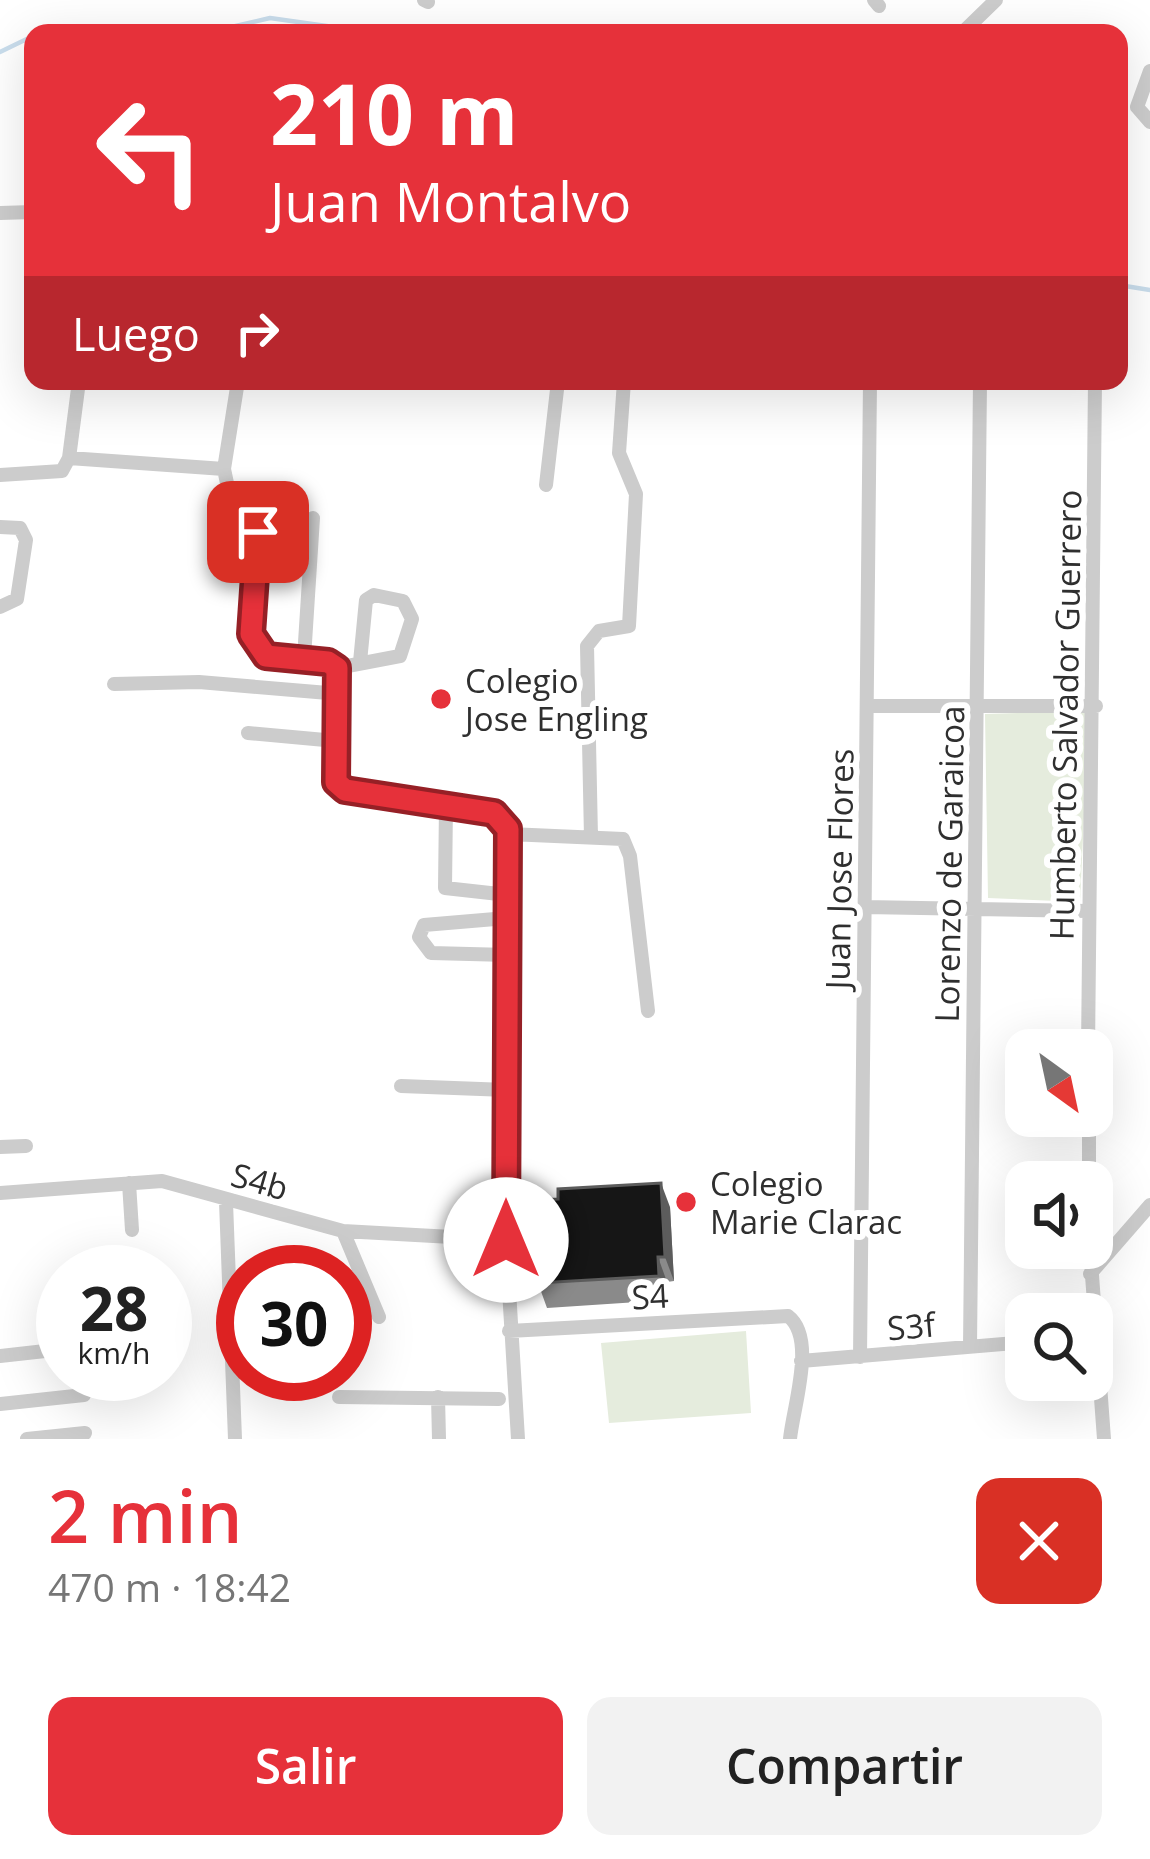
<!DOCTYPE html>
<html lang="es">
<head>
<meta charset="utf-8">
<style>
  :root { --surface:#fff; --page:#f2f2f2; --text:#222; --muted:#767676; --accent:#e6313a }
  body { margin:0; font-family:"Open Sans",sans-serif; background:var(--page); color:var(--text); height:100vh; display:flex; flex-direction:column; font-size:45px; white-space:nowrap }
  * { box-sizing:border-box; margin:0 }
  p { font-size:39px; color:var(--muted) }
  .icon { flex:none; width:66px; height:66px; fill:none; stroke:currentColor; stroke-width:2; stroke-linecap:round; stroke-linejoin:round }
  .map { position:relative; height:1439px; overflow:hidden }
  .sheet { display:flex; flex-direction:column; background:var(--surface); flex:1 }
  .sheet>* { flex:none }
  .banner { position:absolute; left:24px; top:24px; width:1104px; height:366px; border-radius:24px; box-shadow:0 12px 48px #0002; background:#e6313a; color:#fff; overflow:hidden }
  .needle { width:78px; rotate:147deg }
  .tools { position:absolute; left:1005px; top:1029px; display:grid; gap:24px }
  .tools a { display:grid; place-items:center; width:108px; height:108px; border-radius:24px; background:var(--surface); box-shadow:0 12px 48px #0002; font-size:60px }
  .speed { position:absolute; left:36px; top:1245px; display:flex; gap:24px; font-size:60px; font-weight:700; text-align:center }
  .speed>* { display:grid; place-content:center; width:156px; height:156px; border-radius:50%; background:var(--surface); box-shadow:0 12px 48px #0002; line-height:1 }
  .speed small { font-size:30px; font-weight:400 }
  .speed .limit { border:18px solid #d22; background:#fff; color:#111 }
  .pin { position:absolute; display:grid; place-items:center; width:102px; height:102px; color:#fff; margin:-51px; border-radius:24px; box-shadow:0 6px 18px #0006 }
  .me { position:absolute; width:132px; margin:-66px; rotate:0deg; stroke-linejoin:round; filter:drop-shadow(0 0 9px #0008) }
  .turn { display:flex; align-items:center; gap:42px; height:252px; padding:0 48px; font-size:54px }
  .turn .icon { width:156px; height:156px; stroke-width:2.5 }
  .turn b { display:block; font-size:84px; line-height:102px }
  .then { display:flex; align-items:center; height:114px; padding:0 48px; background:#0003; gap:24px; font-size:45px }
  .round { display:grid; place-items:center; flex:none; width:126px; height:126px; border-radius:24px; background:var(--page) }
  .overview { display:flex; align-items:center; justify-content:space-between; height:204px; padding:0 48px }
  h1 { font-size:72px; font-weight:600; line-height:90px; color:var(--accent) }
  .cta { display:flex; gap:24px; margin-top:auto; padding:24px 48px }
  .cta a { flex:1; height:138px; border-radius:24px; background:var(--accent); color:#fff; font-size:48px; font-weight:600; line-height:138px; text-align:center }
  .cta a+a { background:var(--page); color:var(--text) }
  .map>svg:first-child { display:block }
  .green { fill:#e5ecdd }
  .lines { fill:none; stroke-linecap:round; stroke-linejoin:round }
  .stream { stroke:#c9ddec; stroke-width:4.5 }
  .minor { stroke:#ccc; stroke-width:14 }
  .wall { fill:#8a8a8a }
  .shaded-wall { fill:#5c5c5c }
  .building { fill:#161616; stroke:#5c5c5c; stroke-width:3 }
  .route-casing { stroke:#962026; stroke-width:30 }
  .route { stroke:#e6313a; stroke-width:21 }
  .poi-dot { fill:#e6313a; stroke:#fff; stroke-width:4.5 }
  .labels { text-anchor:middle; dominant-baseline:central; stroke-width:12; stroke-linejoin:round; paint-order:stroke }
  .poi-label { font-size:33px; fill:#2f2f2f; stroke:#fff; text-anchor:start }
  .street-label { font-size:33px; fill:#2f2f2f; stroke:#fff }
</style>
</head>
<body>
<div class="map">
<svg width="1150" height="1439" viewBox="0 0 1150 1439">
  <rect width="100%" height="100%" fill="#fff"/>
  <path class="green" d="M1089,711L1080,902L988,898L985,714Z
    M746,1331L751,1413L609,1423L601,1343Z"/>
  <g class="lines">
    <path class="stream" d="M39,33H49
      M205,33L270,18L376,33
      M0,52L33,36
      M1119,285L1150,290"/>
    <path class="minor" d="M424,0L428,2
      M874,0L879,6
      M962,33L996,0
      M1150,71L1137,107L1150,122
      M0,213L33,212
      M238,381L224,469L228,488L258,531L251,634L265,656L328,662L337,668L336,782L345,790L494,813L509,829L506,1240L518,1439
      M69,458L224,469
      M0,475L62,471L69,458L79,381
      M546,485L558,381
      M0,527L20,528L26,540L17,599L0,607
      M304,658L313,518
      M337,668L400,656L412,619L403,601L374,595L366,600L360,662
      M114,684L199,682L340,694
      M868,706H1096
      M248,733L336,741
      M446,805L445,888L508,895
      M509,834L623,839L630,856L648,1011
      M591,837L587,646L599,631L629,626L636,494L619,453L624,381
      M865,907L1087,911
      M507,918L424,925L419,937L431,953L508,955
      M1088,1050L1095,381
      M401,1086L507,1090
      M1089,1116V1182
      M0,1147L26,1146
      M129,1183L132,1230
      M0,1193L162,1181L343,1231L506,1240
      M226,1202L235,1439
      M343,1231L379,1317
      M1090,1248L1104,1439
      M1090,1274L1150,1205
      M509,1331L788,1316C817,1338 793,1407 790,1439
      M970,1347L980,381
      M0,1356L63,1349
      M860,1357L870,381
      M801,1361L1026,1342
      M339,1397L499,1399
      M438,1397L439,1439
      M0,1404L84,1395
      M27,1439L85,1433"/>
  </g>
  <path class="wall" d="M558,1199L670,1207L674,1281L667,1282L668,1300L547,1308L538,1283Z"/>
  <path class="shaded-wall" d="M661,1183L670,1207L674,1281L665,1257Z
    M658,1257L667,1282L668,1300L659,1276Z"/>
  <path class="building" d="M661,1183L665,1257H658L659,1276L538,1283L533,1200L558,1199V1189Z"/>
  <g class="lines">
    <defs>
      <path id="route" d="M258,532L251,634L266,656L328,662L337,668L336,782L345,790L494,813L508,829L506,1240"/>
    </defs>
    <use href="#route" class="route-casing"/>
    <use href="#route" class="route"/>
  </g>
  <g class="poi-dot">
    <circle cx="441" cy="699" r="12"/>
    <circle cx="686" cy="1202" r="12"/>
  </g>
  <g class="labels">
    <g class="poi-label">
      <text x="465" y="680">Colegio<tspan x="465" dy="38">Jose Engling</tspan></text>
      <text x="710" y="1183">Colegio<tspan x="710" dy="38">Marie Clarac</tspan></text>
    </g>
    <g class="street-label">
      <text transform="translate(1065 715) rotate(-89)">Humberto Salvador Guerrero</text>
      <text transform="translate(949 864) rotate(-89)">Lorenzo de Garaicoa</text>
      <text transform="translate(839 869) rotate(-89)">Juan Jose Flores</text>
      <text transform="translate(260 1181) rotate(16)">S4b</text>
      <text transform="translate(650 1296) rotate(-3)">S4</text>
      <text transform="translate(911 1326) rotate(-5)">S3f</text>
    </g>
  </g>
</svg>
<div class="tools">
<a><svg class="needle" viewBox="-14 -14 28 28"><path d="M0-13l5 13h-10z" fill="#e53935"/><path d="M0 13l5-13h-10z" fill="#767676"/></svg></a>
<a><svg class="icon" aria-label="sound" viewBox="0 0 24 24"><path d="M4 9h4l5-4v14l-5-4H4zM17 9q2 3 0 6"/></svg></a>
<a><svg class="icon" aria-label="search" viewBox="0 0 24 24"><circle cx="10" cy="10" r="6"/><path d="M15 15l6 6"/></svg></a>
</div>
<div class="speed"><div>28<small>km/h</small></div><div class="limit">30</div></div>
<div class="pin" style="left:258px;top:532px;background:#d93025"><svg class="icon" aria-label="arrive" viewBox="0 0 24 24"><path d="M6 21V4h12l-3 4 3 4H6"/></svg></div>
<svg class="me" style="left:506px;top:1240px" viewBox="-20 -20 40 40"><circle r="19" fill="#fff"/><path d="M0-13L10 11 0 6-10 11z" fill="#e6313a"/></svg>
<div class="banner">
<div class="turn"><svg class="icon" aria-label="left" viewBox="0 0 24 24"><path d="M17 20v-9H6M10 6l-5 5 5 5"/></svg><div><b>210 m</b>Juan Montalvo</div></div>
<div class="then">Luego<svg class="icon" aria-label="right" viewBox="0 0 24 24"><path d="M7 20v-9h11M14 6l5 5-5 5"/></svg></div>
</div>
</div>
<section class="sheet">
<div class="overview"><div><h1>2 min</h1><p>470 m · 18:42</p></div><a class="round" style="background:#d93025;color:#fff"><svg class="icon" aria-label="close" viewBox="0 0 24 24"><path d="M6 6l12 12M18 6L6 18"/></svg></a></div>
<div class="cta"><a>Salir</a><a>Compartir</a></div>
</section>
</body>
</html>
